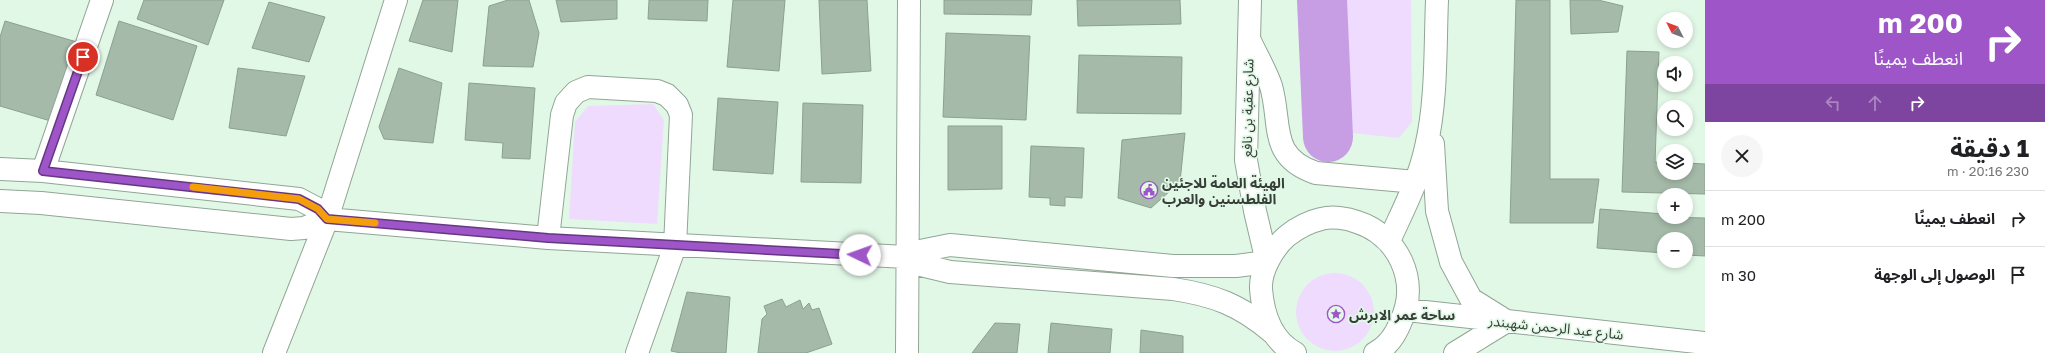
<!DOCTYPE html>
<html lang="ar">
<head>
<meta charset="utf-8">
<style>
  :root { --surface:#fff; --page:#f6f6f6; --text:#202124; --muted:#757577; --line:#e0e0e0 }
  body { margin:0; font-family:"Golos Text","Noto Sans Arabic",sans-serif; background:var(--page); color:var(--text); direction:rtl; height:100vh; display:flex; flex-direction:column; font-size:15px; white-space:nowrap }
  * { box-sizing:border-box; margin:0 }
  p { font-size:13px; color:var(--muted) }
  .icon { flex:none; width:22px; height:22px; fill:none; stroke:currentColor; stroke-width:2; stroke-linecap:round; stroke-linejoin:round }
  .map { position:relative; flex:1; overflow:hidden; direction:ltr }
  .side { display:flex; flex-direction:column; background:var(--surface); width:340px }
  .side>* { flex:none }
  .guide { background:#9d55c8; color:#fff; overflow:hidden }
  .needle { width:26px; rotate:312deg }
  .controls { position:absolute; left:1657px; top:12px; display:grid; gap:8px }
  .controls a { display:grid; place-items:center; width:36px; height:36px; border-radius:50%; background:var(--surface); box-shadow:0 2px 6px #0003; font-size:20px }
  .pin { position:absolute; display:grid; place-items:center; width:34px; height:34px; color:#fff; margin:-17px; border:2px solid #fff; border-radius:50%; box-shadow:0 1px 4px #0007 }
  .me { position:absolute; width:44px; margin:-22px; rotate:273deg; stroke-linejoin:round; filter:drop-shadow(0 0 3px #0008) }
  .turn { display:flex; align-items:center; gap:14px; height:84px; padding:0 16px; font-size:18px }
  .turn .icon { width:52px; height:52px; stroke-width:2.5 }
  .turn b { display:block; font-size:28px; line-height:34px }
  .lanes { display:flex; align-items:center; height:38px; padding:0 16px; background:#0003; justify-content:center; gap:20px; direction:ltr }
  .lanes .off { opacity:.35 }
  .round { display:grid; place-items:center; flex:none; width:42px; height:42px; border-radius:21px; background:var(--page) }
  .head { display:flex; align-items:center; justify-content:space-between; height:68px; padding:0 16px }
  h1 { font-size:24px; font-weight:700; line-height:30px }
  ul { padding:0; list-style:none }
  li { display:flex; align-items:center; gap:12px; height:56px; padding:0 16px; border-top:1px solid var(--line) }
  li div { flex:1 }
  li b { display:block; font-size:15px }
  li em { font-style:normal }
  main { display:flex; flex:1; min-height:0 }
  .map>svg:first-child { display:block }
  .green { fill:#efdbfd }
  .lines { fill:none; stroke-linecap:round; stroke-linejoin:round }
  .river { stroke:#c79de4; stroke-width:50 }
  .building { fill:#a5baa9; stroke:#8ca090 }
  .minor-casing { stroke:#91a595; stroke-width:24 }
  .major-casing { stroke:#91a595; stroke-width:24 }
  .minor { stroke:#fff; stroke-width:22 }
  .major { stroke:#fff; stroke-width:22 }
  .route-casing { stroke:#663782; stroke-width:10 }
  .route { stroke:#9d55c8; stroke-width:7 }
  .slow { stroke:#f59e0b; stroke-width:7 }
  .labels { text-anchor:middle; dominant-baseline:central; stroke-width:3.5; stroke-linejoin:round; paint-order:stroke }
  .street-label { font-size:14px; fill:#363e37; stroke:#e2f8e7 }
  .poi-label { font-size:14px; font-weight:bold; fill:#363e37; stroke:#e2f8e7; text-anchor:start }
</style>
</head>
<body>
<main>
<section class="side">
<div class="guide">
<div class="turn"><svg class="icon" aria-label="right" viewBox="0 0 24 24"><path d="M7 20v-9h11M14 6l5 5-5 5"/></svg><div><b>200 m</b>انعطف يمينًا</div></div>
<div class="lanes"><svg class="icon off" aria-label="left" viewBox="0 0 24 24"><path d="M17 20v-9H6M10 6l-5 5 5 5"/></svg><svg class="icon off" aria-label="ahead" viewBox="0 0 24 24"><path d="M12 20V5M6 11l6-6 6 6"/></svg><svg class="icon" aria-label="right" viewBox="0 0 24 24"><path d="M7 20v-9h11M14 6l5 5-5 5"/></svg></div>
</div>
<div class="head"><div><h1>1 دقيقة</h1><p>230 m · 20:16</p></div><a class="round"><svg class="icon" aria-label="close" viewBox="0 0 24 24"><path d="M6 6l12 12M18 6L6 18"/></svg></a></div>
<ul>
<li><svg class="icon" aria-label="right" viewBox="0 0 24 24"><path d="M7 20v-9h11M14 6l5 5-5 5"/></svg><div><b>انعطف يمينًا</b></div><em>200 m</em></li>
<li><svg class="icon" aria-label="arrive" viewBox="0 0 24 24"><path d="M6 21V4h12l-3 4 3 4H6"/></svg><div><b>الوصول إلى الوجهة</b></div><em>30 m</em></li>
</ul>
</section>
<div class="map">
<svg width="1705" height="353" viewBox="0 0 1705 353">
  <rect width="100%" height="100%" fill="#e2f8e7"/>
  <path class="green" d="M1343,0H1411L1412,122L1399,138L1352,133Z
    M653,104L664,120L657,224L569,219L575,122L588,106Z
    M1296 312a39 39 0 1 1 78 0a39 39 0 1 1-78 0Z"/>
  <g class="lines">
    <path class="river" d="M1322,0L1328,137"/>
  </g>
  <path class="building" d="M144,0H224L208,45L137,19Z
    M423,0H458L452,52L409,41Z
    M508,0H529L539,33L533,67L483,66L489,6Z
    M556,0H617V19L561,22Z
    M649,0H708L707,21L648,19Z
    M733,0H785L779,71L727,67Z
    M819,0H867L871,71L822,74Z
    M944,0H1032L1031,15L944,14Z
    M1077,0H1180L1181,24L1078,26Z
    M1516,0H1550V179H1599L1593,223H1510Z
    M1570,0H1598L1623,6L1618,32L1571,34Z
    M269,2L325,17L309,62L252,48Z
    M5,21L77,42L54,122L0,106V37Z
    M119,21L197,46L173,120L96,95Z
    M946,33L1030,36L1026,120L943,117Z
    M1627,51L1659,52L1655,162L1664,163V173H1686V163L1705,164V194L1622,192Z
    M1079,55L1182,57L1181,114L1077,113Z
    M238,68L305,76L286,136L229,128Z
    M399,68L442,83L433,143L384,139L379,127Z
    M469,83L535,88L530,159L502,158L503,143L465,140Z
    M718,98L778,102L773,174L713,170Z
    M803,103L863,105L861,183L801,182Z
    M948,126H1002V189L948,190Z
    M1185,133L1180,182L1151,208L1118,198L1122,140Z
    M1031,146L1084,148L1082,198L1065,197V206L1050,205V198L1029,197Z
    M1600,209L1664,214V217L1705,218V256L1686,255V239H1664V253L1597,248Z
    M687,292L730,297L726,353H681L671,351Z
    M782,299L786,307L800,300L803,309L809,303L812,310L819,308L832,344L806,353H758L762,319L767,314L764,306Z
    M995,323L1020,324L1017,353H972Z
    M1051,323L1112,329L1110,353H1048Z
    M1141,330L1183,336V353H1140Z"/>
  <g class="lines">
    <defs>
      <path id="minor" d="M0,169L43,171L299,199L318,209L327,219
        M43,171L102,0
        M0,201L41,203L291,229L304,228L327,219L548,238L906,257L920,251L950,245L1173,266H1236L1267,262
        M548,238L562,115L566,103L576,92L588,87L657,91L667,95L677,105L681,115L675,246L637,353
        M906,257L921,265L950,272L1173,289C1214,295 1240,305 1272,332
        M274,353L327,219L396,0
        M907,353L909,0"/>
      <path id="major" d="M1250,0L1246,160L1255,211L1267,262
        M1250,41C1257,56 1266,71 1271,86C1282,124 1268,157 1316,173L1416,182
        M1433,144L1437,211L1451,262L1471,299L1503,319
        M1389,241C1403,210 1419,180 1426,147C1437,100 1435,48 1437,0
        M1407,310L1705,343
        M1295,353C1271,340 1263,314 1261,289C1260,271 1273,248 1287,236C1297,228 1308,222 1321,219C1332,216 1347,218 1357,222C1398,235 1420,281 1401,321C1396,334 1387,347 1375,353
        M1455,353L1507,321"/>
    </defs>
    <use href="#minor" class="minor-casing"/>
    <use href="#major" class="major-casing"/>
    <use href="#minor" class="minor"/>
    <use href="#major" class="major"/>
  </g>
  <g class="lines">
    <defs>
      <path id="route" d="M83,57L43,171L299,199L318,209L327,219L548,238L860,255"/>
    </defs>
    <use href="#route" class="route-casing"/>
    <use href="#route" class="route"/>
    <path class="slow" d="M193,187L299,199L318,209L327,219L375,223"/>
  </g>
  <defs>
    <symbol id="civic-ring" viewBox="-11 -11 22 22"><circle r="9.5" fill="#e2f8e7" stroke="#9d55c8" stroke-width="1.5"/><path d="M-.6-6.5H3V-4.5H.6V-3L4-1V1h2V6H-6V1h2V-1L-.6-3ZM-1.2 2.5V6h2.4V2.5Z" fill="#9d55c8"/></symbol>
    <symbol id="sight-ring" viewBox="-11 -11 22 22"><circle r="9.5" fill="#e2f8e7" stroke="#9d55c8" stroke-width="1.5"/><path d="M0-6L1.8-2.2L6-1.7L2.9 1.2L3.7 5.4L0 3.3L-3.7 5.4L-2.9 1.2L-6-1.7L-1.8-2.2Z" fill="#9d55c8"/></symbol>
  </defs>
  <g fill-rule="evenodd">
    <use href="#civic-ring" x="1139" y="180" width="20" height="20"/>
    <use href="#sight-ring" x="1326" y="304" width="20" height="20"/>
  </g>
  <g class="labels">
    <g class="street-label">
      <text transform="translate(1247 108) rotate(-89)">شارع عقبة بن نافع</text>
      <text transform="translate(1556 327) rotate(6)">شارع عبد الرحمن شهبندر</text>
    </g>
    <g class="poi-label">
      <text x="1162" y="182">الهيئة العامة للاجئين<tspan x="1162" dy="16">الفلطسنين والعرب</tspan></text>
      <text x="1349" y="314">ساحة عمر الابرش</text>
    </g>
  </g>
</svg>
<div class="controls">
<a><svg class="needle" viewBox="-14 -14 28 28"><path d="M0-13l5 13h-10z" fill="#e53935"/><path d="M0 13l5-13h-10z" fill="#757577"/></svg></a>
<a><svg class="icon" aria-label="sound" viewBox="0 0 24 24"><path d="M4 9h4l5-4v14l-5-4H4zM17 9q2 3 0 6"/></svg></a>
<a><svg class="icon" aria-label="search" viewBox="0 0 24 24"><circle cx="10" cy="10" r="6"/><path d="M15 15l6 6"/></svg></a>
<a><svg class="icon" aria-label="layers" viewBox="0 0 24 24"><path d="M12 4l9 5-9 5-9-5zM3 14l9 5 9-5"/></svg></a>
<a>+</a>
<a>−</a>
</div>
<div class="pin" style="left:83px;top:57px;background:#d93025"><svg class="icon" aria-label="arrive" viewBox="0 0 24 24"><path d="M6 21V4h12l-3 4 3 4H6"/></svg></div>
<svg class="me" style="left:860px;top:255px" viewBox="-20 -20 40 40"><circle r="19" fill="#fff"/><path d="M0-13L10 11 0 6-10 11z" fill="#9d55c8"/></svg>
</div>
</main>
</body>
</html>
